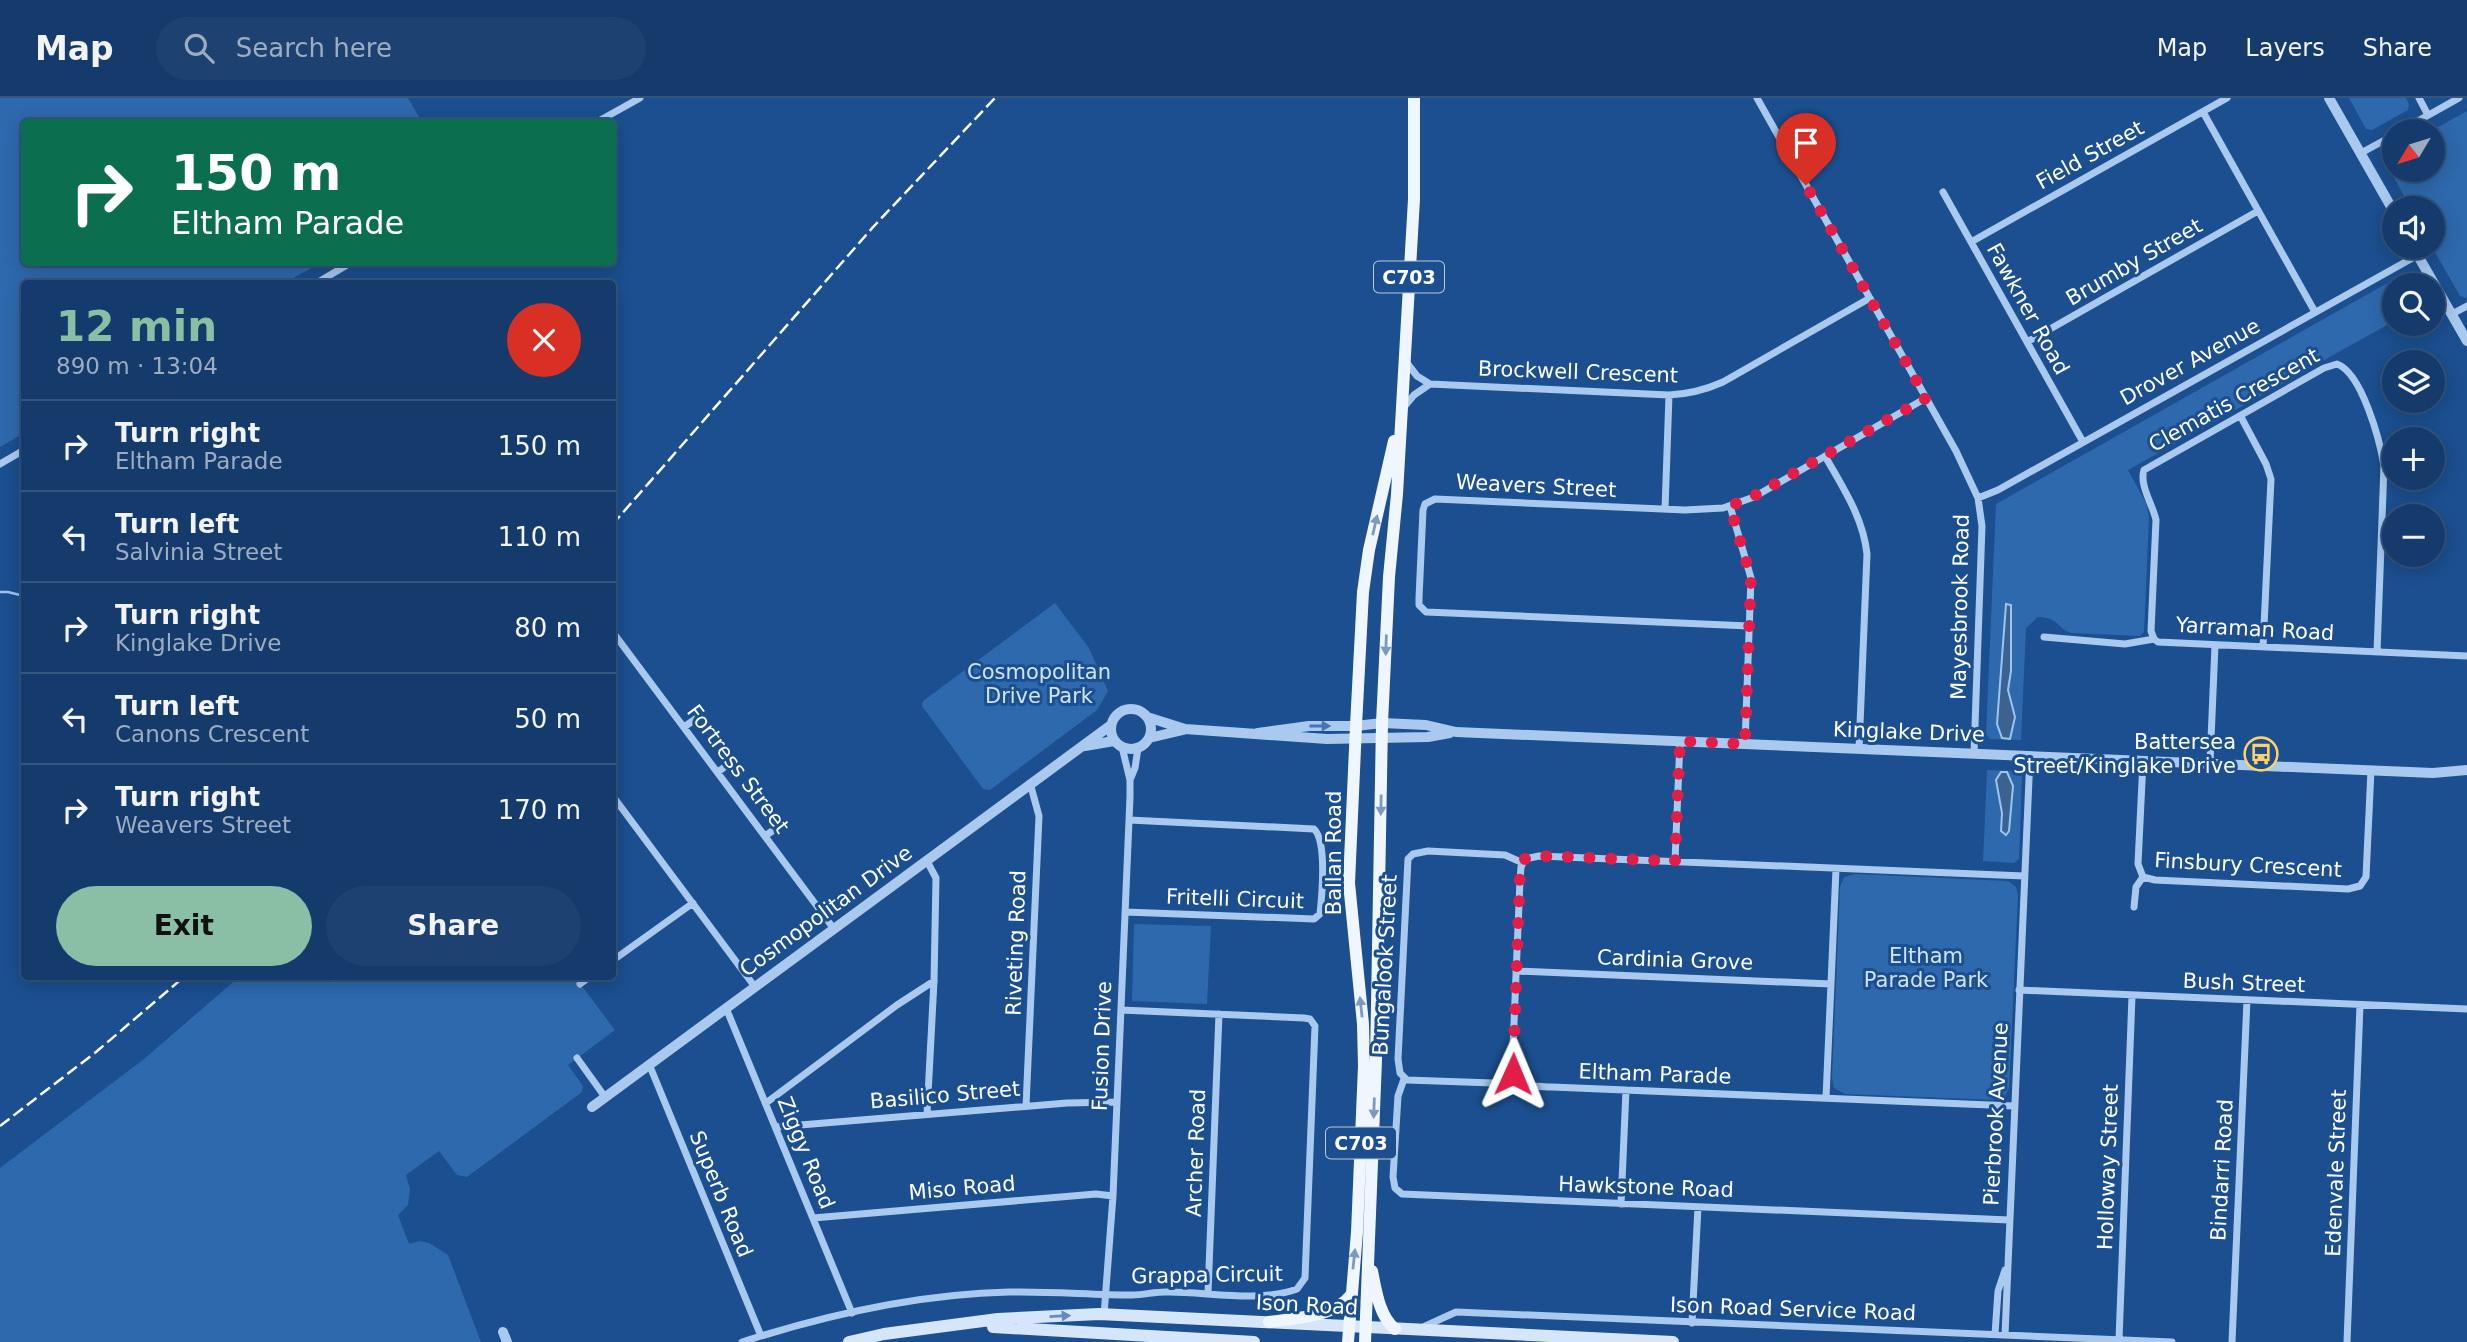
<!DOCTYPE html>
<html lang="en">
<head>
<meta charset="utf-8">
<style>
  :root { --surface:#143b6b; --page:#1d4271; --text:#f1f3f6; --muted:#9dadc1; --line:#33557e; --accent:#8abfa5 }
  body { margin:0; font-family:"DejaVu Sans",sans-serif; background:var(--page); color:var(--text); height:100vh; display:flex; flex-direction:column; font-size:26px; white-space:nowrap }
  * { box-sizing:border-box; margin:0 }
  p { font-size:23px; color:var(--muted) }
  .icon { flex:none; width:38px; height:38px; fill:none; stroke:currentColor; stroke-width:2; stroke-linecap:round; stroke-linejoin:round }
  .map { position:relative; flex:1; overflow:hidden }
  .side { position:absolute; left:21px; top:182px; width:595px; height:700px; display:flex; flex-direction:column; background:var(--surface); border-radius:7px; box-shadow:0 4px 18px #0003,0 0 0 2px var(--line) }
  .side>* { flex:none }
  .banner { position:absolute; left:21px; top:21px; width:595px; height:147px; border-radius:7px; box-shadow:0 4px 18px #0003,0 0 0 2px var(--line); background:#0b6e4f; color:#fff; overflow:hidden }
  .needle { width:46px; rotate:232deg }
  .controls { position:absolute; left:2382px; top:21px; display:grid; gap:14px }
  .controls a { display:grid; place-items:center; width:63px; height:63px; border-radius:50%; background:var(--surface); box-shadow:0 4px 18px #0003,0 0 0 2px var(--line); font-size:35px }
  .pin { position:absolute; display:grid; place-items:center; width:60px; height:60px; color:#fff; margin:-72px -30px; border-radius:50% 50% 50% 0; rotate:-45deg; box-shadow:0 0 7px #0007 }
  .pin .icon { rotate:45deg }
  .me { position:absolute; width:77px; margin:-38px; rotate:1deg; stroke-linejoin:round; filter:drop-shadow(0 0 5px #0008) }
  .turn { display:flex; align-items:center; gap:24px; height:147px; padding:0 35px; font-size:32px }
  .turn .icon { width:91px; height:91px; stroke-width:2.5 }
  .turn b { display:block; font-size:49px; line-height:60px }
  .round { display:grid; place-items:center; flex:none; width:74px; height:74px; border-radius:37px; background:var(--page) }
  .headline { display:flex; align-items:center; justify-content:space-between; height:119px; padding:0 35px }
  h1 { font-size:42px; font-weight:700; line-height:52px; color:var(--accent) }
  .action { display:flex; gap:14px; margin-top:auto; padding:14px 35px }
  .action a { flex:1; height:80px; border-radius:42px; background:var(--accent); color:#111; font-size:28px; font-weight:700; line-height:80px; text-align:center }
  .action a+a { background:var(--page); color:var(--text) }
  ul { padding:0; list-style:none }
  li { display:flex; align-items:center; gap:21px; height:91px; padding:0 35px; border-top:2px solid var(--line) }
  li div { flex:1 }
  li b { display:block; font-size:26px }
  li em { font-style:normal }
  header { display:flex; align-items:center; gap:42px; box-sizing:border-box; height:98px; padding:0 35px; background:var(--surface); border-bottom:2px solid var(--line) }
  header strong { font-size:33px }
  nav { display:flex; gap:38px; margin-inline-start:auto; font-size:24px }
  .search { width:490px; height:63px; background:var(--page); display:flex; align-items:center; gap:18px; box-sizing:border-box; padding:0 24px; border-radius:38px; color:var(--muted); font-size:26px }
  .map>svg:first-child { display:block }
  .green { fill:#2e69ad }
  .water { fill:#3c6290; stroke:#9cc4f0; stroke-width:2 }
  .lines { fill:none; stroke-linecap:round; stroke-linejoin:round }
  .stream { stroke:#9cc4f0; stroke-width:2.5 }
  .minor { stroke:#a9c9ee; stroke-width:7 }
  .tertiary { stroke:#a9c9ee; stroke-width:10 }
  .secondary { stroke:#d6e6fa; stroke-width:12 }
  .primary { stroke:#f0f6ff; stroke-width:12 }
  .rail { stroke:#fff; stroke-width:2.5; stroke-dasharray:12 5; stroke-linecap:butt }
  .oneway { fill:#7b9ac1 }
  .oneway2 { fill:#4674ac }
  .oneway3 { fill:#668bba }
  .route { stroke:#e11d48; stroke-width:12; stroke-dasharray:0 21.6 }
  .labels { text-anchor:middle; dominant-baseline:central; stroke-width:6; stroke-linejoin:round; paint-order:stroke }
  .shield { fill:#1b4f8f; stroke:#bbcadd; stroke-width:2 }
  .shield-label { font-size:19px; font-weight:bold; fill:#fff }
  .street-label { font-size:21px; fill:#fff; stroke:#1b4f8f }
  .park-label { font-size:21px; fill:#cfe3fa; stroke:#1b4f8f }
  .poi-label { font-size:21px; fill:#fff; stroke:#1b4f8f; text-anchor:end }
</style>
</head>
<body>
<header>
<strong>Map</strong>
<div class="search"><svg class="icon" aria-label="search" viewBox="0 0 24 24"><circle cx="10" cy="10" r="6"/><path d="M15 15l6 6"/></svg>Search here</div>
<nav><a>Map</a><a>Layers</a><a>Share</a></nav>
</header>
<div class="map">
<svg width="2467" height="1244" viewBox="0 0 2467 1244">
  <rect width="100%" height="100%" fill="#1b4f8f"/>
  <path class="green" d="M0,0H408L422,24H24V164L321,165L284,185L24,186V335L0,349Z
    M2349,0H2406L2409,6L2408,12L2372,32L2366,31Z
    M2467,13V199L2466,200L2460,198L2432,149V110H2411L2385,64L2386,58L2394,54V72H2432L2431,33Z
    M2407,174L2413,176L2420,187H2394V223L2128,372L2146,405L2149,419L2144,534L2140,538L2071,535C2055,529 2060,520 2038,519L2026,530L2021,642L1990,641L1986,636L1996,406Z
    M1055,505L1089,550L1108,593L1097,612L990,692L983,691L922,608L923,603Z
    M1987,672L2018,673L2022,678L2019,761L2014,765L1983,763Z
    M1855,776L2008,783L2016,789L2018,797L2009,990L2004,1000L1996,1002L1845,996L1834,990L1832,980L1840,789L1844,779Z
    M1134,826L1211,828L1207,906L1132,903Z
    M239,879H575L615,932L568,967L583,988L582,994L467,1079L457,1077L439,1053L406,1077L410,1091L408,1107L398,1117L409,1146L420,1143L429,1145L448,1157L481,1244H0V1070L144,961Z"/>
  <path class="water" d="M2006,506L2011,507V573L2008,592L2015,619L2010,641L2002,640L1997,626Z
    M2001,674H2007L2013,688L2009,733L2006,737L2001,733L2002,715L1996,682Z"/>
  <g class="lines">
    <path class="stream" d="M0,494H8L24,498
      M334,883L336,878"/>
    <path class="minor" d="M1757,0L1956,353L1978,400L1982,428L1974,656
      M2419,0L2428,17
      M2203,14L2315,214
      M597,24L640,0
      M2400,33L2459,0
      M2361,55L2394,37
      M1943,94L2083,344
      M1971,144L2227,0
      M315,186L352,164
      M2452,216L2467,208
      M2027,244L2258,113
      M1407,265L1417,278L1430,286L1669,297C1689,296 1705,292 1723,284L1870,200
      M1404,309L1414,297L1430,286
      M2241,319L2266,366L2271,381L2263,549
      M1825,358C1843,390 1863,419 1867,456L1859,651
      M0,366L24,352
      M1978,400L1998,392L2418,157
      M1730,408L1751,480L1745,646
      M1665,411L1669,297
      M1749,528L1426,514L1419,507V500L1423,412L1425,406L1435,401L1685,412L1723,410L1754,399L1926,300
      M612,533L834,831
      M2044,539L2125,546L2154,541L2158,544L2467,558
      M2154,541L2151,533L2156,422C2153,407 2139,387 2144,372L2324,270L2337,266C2362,275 2380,343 2384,368L2377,554
      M684,629L697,620
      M2143,663L2138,766L2143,779L2155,782L2348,791L2360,788L2366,779L2371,672
      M2210,665L2215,547
      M718,674L731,664
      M1130,682L1135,670L1138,650
      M612,697L755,889
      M765,738L778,729
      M927,763L936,780L934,883L927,1016
      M1675,763L1680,643
      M2134,809L2136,789L2143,779
      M1125,814L1314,821L1320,816C1322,797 1327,743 1314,731L1129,722
      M612,863L693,805
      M1516,873L1831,886
      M580,886L591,878
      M2019,892L2467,911
      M726,910L852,1215
      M577,960L605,999
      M649,966L761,1238
      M1404,981L1398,998L1393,1079L1395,1090L1402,1096L2009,1122
      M1514,981L1493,985L1407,982L1400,975L1398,961L1408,761L1413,756L1428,753L1505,757L1523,765
      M1826,1000L1836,771
      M766,1005L897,907L934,883
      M1026,1008L1039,718L1030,685
      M2014,1008L1552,989C1536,988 1517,991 1512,973L1520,782L1521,769L1525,761L1539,758L2024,778
      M776,1029L1067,1005L1117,1004
      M1621,1106L1626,992
      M813,1120L1096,1096L1113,1098
      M1208,1195L1219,916
      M1104,1217L1113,1098L1130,699V682L1122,649
      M1692,1225L1698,1109
      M1421,1230L1456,1214L2172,1244
      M1995,1236L1998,1193L2005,1172
      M2005,1237L2030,658
      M2119,1242L2132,898
      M742,1244C826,1217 921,1196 1009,1194C1051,1193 1091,1197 1132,1197C1145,1197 1157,1193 1169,1194C1209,1194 1260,1205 1297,1191L1305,1180L1315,928L1310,921L1304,920L1121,912
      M2232,1244L2247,902
      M2347,1244L2360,907"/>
    <path class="tertiary" d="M2329,0L2394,114
      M2413,149L2467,243
      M1111 631a20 20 0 1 1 40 0a20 20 0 1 1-40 0Z
      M1147,619L1185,631L1327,641L1428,639L1450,635
      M1258,635L1309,628H1356L1382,625L1426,627L1456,634L2433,675L2467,672
      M1149,640L1183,632
      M1085,648L1114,643
      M592,1009L1111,627
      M503,1234L507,1244"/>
    <path class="secondary" d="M993,1229L1254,1244
      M849,1244L884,1236L998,1221L1099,1216L1673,1244"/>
    <path class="primary" d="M1372,1173C1376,1192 1379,1218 1395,1231
      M1269,1224C1294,1220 1335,1219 1351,1197
      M1348,1244L1357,1134L1364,968L1363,926L1349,785L1356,628L1363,494L1369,452L1394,343
      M1365,1244L1376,962L1382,625L1389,479L1397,396L1414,101V0"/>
    <path class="rail" d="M612,427L874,128L995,0
      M0,1028L96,954L185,878"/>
  </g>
  <defs><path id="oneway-solid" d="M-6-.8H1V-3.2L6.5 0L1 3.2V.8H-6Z" transform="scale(1.75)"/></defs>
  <g class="oneway">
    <use href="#oneway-solid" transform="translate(1375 427) rotate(-77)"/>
    <use href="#oneway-solid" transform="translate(1386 547) rotate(92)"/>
    <use href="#oneway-solid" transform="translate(1381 707) rotate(91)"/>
    <use href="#oneway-solid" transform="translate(1361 909) rotate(-96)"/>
    <use href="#oneway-solid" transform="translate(1374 1010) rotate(92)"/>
    <use href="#oneway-solid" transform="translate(1354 1161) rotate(-84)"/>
  </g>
  <use class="oneway2" href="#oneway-solid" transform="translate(1320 628)"/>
  <use class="oneway3" href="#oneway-solid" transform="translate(1060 1218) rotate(-3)"/>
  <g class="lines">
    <path class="route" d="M1513,976L1520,775L1525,761L1539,758L1675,763L1680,643L1745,646L1751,480L1730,408L1754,398L1926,300L1806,87"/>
  </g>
  <defs>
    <symbol id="bus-ring" viewBox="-11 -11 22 22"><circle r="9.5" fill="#1b4f8f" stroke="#ffd166" stroke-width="1.5"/><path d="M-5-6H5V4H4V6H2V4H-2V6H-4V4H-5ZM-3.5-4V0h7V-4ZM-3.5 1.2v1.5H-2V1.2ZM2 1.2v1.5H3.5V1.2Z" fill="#ffd166"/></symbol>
  </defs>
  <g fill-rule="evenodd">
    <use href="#bus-ring" x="2242" y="637" width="38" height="38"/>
  </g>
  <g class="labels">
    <g class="shield">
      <rect x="1374" y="163.5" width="70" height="31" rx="5"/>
      <rect x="1326" y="1029.5" width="70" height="31" rx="5"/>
    </g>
    <g class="shield-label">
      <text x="1409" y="179">C703</text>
      <text x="1361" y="1045">C703</text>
    </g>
    <g class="street-label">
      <text transform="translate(2090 57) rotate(-29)">Field Street</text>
      <text transform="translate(2134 164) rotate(-30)">Brumby Street</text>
      <text transform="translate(2028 211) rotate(61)">Fawkner Road</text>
      <text transform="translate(2190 264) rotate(-29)">Drover Avenue</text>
      <text transform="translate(1578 274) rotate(2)">Brockwell Crescent</text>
      <text transform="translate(2234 302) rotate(-29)">Clematis Crescent</text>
      <text transform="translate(1536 388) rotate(3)">Weavers Street</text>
      <text transform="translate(1960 509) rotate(-89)">Mayesbrook Road</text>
      <text transform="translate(2255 531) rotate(3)">Yarraman Road</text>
      <text transform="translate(1909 634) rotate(2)">Kinglake Drive</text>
      <text transform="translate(738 671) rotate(53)">Fortress Street</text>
      <text transform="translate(1334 755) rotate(-90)">Ballan Road</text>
      <text transform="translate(2248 767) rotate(3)">Finsbury Crescent</text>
      <text transform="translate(1235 801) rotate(2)">Fritelli Circuit</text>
      <text transform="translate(826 813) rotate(-36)">Cosmopolitan Drive</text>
      <text transform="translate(1016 845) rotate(-88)">Riveting Road</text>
      <text transform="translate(1675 862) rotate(2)">Cardinia Grove</text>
      <text transform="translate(1385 867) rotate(-87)">Bungalook Street</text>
      <text transform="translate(2244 885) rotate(2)">Bush Street</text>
      <text transform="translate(1102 948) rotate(-88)">Fusion Drive</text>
      <text transform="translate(1655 976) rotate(2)">Eltham Parade</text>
      <text transform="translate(945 997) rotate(-5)">Basilico Street</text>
      <text transform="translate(1996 1016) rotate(-87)">Pierbrook Avenue</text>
      <text transform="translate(806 1055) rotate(68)">Ziggy Road</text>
      <text transform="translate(1196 1055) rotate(-88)">Archer Road</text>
      <text transform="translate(2108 1069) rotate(-88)">Holloway Street</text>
      <text transform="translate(2222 1072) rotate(-87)">Bindarri Road</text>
      <text transform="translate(2336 1075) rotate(-88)">Edenvale Street</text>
      <text transform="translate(1646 1089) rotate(2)">Hawkstone Road</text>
      <text transform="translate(962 1090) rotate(-5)">Miso Road</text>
      <text transform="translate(721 1096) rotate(68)">Superb Road</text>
      <text transform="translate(1207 1177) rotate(-1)">Grappa Circuit</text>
      <text transform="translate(1307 1207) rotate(3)">Ison Road</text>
      <text transform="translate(1793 1211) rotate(2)">Ison Road Service Road</text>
    </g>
    <g class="park-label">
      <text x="1039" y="574">Cosmopolitan<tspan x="1039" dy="24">Drive Park</tspan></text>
      <text x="1926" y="858">Eltham<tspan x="1926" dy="24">Parade Park</tspan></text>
    </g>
    <g class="poi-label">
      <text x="2236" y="644">Battersea<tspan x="2236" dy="24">Street/Kinglake Drive</tspan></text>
    </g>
  </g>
</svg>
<div class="controls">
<a><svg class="needle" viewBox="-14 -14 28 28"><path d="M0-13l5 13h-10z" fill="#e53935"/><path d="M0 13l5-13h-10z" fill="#9dadc1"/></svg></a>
<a><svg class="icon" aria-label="sound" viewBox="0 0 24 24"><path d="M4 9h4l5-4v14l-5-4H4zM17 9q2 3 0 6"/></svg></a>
<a><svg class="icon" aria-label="search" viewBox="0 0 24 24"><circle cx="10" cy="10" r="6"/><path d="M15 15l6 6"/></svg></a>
<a><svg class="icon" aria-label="layers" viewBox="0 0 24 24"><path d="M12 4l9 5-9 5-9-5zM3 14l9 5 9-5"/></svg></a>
<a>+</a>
<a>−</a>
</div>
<div class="pin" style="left:1806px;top:87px;background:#d93025"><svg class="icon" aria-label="arrive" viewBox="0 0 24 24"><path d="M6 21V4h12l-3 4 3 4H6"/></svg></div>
<svg class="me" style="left:1513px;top:976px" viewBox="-20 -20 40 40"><path d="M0-17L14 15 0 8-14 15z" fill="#e11d48" stroke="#fff" stroke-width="4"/></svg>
<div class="banner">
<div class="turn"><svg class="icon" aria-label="right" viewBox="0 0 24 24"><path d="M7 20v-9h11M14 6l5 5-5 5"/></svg><div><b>150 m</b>Eltham Parade</div></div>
</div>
<section class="side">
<div class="headline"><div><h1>12 min</h1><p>890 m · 13:04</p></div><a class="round" style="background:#d93025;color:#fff"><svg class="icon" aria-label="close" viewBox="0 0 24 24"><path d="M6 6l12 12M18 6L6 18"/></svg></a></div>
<ul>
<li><svg class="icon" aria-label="right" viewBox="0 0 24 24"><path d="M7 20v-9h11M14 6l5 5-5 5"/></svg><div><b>Turn right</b><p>Eltham Parade</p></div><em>150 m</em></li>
<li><svg class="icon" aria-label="left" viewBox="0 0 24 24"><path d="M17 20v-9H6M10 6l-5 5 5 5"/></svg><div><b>Turn left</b><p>Salvinia Street</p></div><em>110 m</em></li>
<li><svg class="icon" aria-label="right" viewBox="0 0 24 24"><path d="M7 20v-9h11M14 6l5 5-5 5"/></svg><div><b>Turn right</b><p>Kinglake Drive</p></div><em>80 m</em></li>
<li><svg class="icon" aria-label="left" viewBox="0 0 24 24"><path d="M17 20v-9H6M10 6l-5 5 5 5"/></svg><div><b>Turn left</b><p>Canons Crescent</p></div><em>50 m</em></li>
<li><svg class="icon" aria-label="right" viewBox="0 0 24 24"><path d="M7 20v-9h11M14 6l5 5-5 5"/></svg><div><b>Turn right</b><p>Weavers Street</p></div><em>170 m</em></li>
</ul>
<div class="action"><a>Exit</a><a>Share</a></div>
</section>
</div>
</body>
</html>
